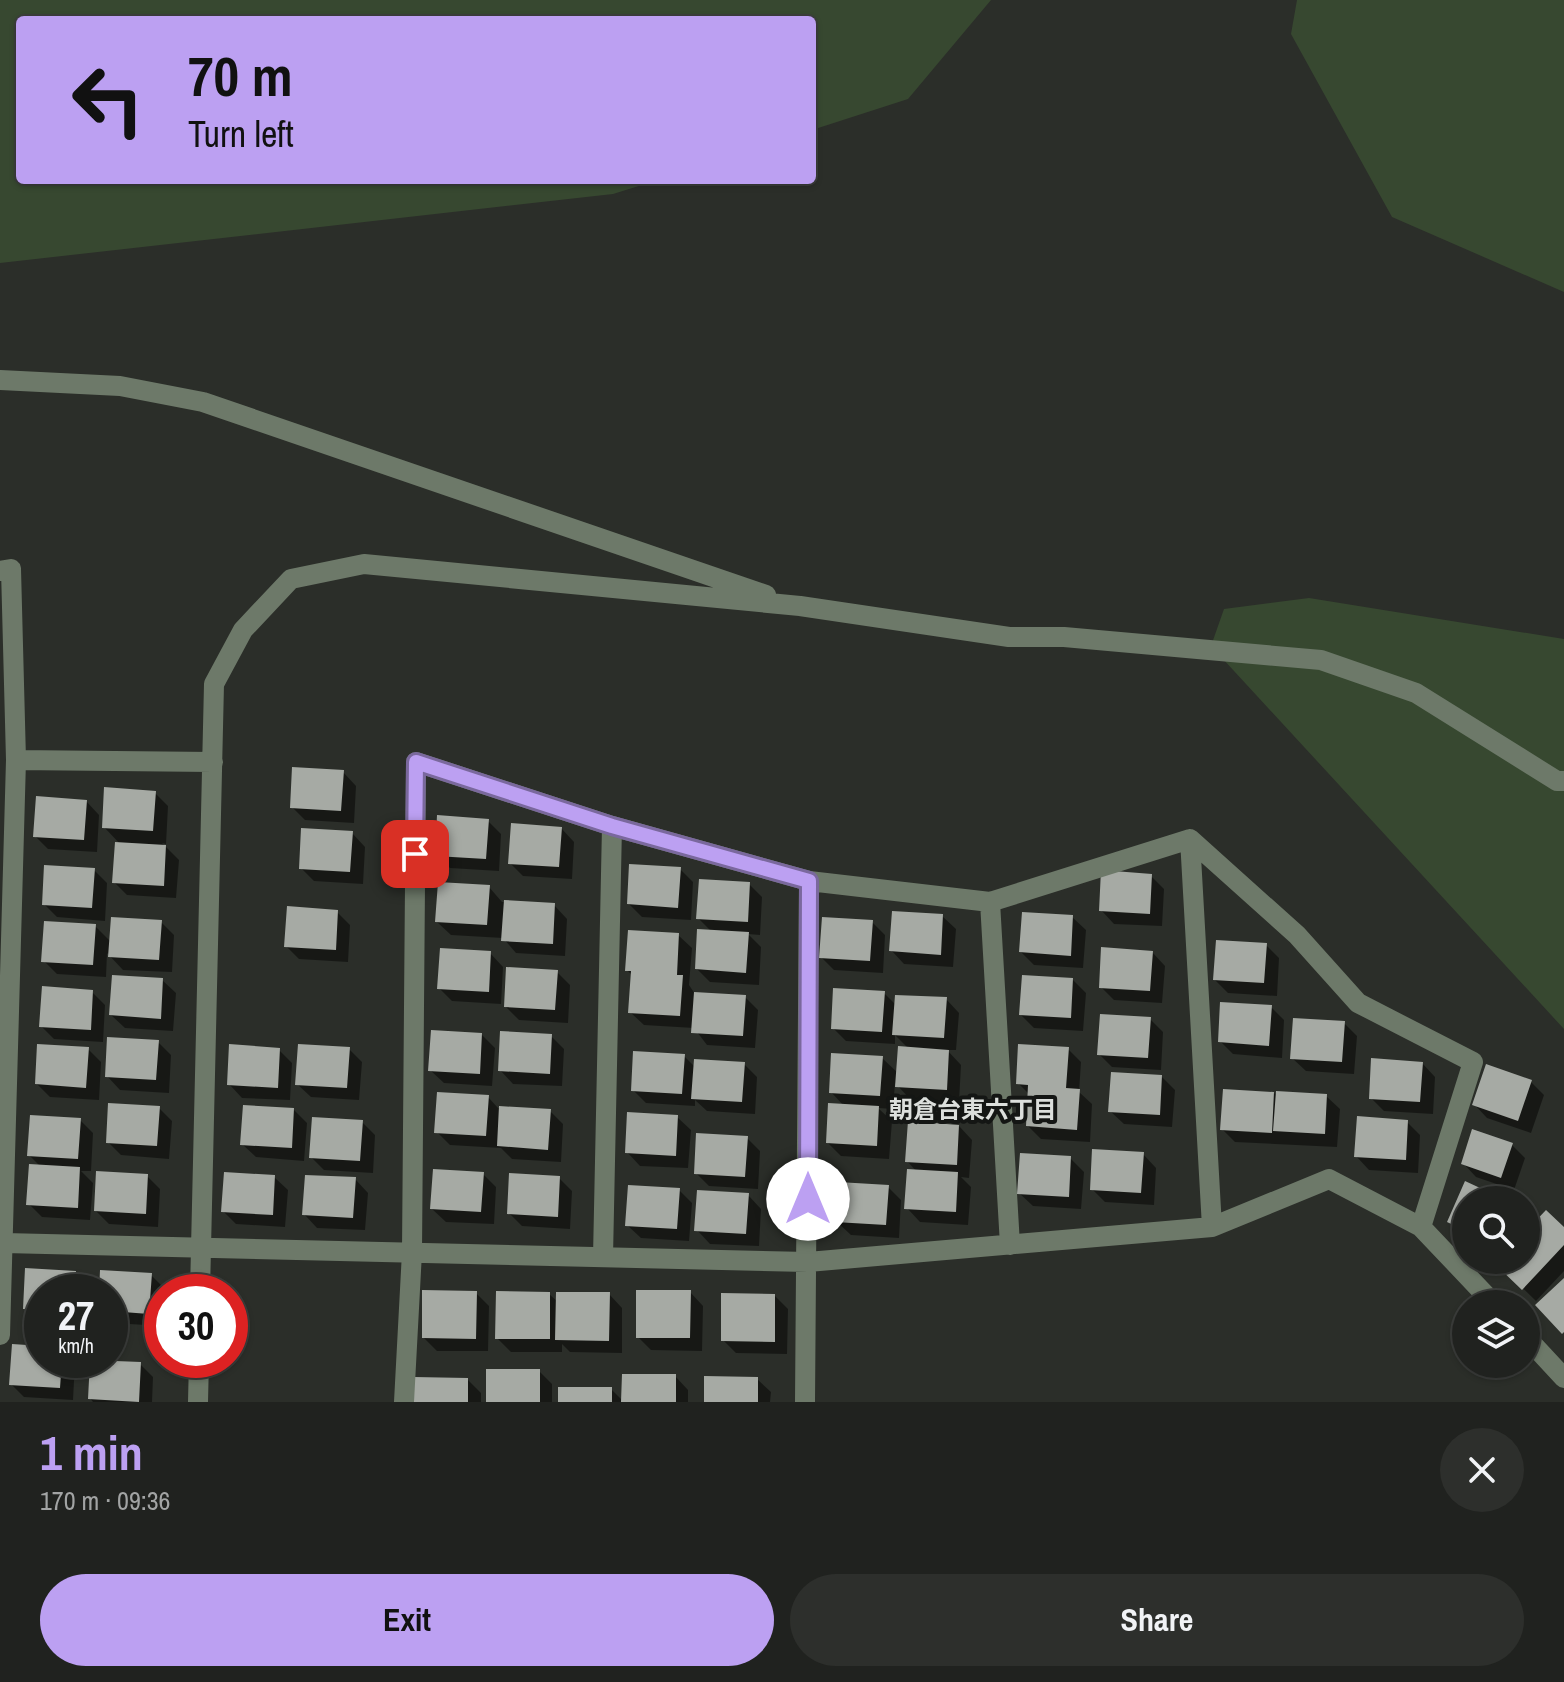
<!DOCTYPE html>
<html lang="en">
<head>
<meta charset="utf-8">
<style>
  :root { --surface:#20221f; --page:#2d2f2c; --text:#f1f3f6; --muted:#a2a4a4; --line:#3d3f3d; --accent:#bca0f2 }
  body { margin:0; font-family:"Archivo Narrow","Noto Sans JP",sans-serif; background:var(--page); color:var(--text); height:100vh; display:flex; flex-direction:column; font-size:30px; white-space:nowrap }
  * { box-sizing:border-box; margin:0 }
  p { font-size:26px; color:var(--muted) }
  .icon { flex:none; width:44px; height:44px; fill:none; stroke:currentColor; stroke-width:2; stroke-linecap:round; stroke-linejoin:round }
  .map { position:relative; height:1402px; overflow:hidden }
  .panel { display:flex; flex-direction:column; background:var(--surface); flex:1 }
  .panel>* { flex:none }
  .hud { position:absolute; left:16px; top:16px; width:800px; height:168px; border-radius:8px; box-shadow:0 2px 6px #0004,0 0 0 2px var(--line); background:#bca0f2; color:#111; overflow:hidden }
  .controls { position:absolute; left:1452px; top:1186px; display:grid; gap:16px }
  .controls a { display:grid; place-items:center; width:88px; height:88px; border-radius:50%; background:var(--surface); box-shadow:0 2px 6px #0004,0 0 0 2px var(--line); font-size:40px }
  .speed { position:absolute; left:24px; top:1274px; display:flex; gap:16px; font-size:40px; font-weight:700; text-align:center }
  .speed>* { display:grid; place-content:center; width:104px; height:104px; border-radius:50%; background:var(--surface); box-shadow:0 2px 6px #0004,0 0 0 2px var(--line); line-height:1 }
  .speed small { font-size:20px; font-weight:400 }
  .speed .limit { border:12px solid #d22; background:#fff; color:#111 }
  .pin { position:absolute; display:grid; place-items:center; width:68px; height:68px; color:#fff; margin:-34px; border-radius:16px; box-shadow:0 4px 12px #0006 }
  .me { position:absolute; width:88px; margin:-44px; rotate:0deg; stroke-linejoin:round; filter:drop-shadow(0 0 6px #0008) }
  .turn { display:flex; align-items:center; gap:28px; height:168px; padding:0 40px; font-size:36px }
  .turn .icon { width:104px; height:104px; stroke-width:2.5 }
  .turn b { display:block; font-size:56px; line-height:68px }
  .round { display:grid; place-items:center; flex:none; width:84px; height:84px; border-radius:42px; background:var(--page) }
  .summary { display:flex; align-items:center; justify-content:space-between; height:136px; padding:0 40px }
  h1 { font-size:48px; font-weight:700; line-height:60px; color:var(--accent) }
  .button { display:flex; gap:16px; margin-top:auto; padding:16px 40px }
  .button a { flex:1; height:92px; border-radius:48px; background:var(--accent); color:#111; font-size:32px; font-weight:700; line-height:92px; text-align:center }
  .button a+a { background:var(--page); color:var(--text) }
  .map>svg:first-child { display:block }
  .green { fill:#374830 }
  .shadow { fill:#0007 }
  .building { fill:#a6aaa4 }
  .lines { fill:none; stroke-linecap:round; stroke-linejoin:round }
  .minor { stroke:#6d7969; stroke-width:20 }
  .route-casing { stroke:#7a689d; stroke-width:20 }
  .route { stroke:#bca0f2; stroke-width:14 }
  .labels { text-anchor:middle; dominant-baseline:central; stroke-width:8; stroke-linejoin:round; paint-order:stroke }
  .neighbourhood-label { font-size:24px; font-weight:bold; fill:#dcdfdc; stroke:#141614 }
</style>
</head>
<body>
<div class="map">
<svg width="1564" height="1402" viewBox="0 0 1564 1402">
  <rect width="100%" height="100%" fill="#2b2e29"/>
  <path class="green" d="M0,0H991L908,99L812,130V20H20V180H658L613,194L0,263Z
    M1297,0H1564V292L1392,217L1291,34Z
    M1309,598L1564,639V1029L1211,646L1224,609Z"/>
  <path class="shadow" d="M343,772L356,786L354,823L305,820L292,807Z
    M155,793L168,806L166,844L162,843L179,860L176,898L127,895L114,882L121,845L104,827Z
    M86,801L99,815L97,852L48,849L35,836Z
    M488,821L501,834L499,871L450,868L437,855Z
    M561,828L574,842L572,879L523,876L510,863Z
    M352,833L365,847L363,884L314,881L301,868Z
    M680,869L693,882L691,920L642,917L629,904Z
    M94,870L107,883L105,921L57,917L44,904Z
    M1151,876L1164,889L1162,926L1114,924L1101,910Z
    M749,884L762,897L760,935L748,934L761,947L759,985L710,982L697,969L712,932L698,918Z
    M489,887L502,902L554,905L567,919L565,956L516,953L503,938L451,935L437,922Z
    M337,912L350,925L348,962L299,959L286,946Z
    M942,916L956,929L953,967L904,964L891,950Z
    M1072,917L1086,930L1083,968L1034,965L1021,952Z
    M161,922L174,935L172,972L123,970L107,953L106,977L57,974L44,961L95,926L111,942Z
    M872,922L885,935L883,973L834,970L821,957Z
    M678,935L692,948L689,985L695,994L745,997L758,1010L755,1048L707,1045L694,1028L644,1025L630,1012L633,976L627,970Z
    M1266,945L1279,958L1277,996L1228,993L1215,980Z
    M1152,952L1165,966L1162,1003L1114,1000L1101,987Z
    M490,953L503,967L501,1004L452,1001L439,988Z
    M557,972L570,985L568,1023L519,1020L506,1007Z
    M162,980L176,993L173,1031L125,1028L111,1015Z
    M1073,980L1086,993L1083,1031L1034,1028L1021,1015Z
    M92,992L105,1005L103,1042L54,1039L41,1026Z
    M884,993L897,1006L946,999L959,1013L956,1050H947L961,1065L959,1102L910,1099L895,1083L893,1109L878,1108L892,1121L889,1159L841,1156L828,1143L844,1106L831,1092L882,1058L898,1073L909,1049L895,1035V1044L846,1041L833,1028Z
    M1271,1007L1284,1020L1282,1058L1233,1054L1220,1041Z
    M1150,1019L1163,1032L1161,1070L1112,1067L1099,1054Z
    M1344,1023L1357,1036L1354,1074L1306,1071L1292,1058Z
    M482,1035L495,1048L492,1086L444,1083L430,1070Z
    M551,1036L564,1049L562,1086L513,1084L500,1070Z
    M158,1042L171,1055L169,1093L120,1090L107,1076Z
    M88,1049L101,1062L99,1100L50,1097L37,1084Z
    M349,1049L362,1062L359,1100L311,1097L297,1084Z
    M1068,1049L1081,1062L1079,1092L1092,1104L1090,1142L1041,1139L1028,1126L1030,1095L1018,1083Z
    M279,1050L292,1063L290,1100L242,1098L229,1084Z
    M684,1056L695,1067L744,1064L757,1077L755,1114L707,1111L695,1100V1106L646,1103L633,1090Z
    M1422,1063L1435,1077L1433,1114L1384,1111L1371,1098Z
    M1162,1077L1175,1090L1172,1127L1124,1124L1110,1111Z
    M1531,1082L1544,1095L1531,1133L1487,1118L1474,1104Z
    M1225,1091L1326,1096L1340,1109L1337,1147L1235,1142L1222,1129Z
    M488,1097L498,1108L550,1111L563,1124L561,1162L512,1159L501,1148L450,1145L437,1132Z
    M159,1108L172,1121L169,1159L121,1155L108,1142Z
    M294,1110L307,1123L304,1161L256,1157L242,1144Z
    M677,1117L691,1130L688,1168L640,1166L627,1152Z
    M80,1120L93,1133L91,1171H81L93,1183L90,1220L42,1217L29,1204L41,1167L29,1155Z
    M362,1122L375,1135L373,1173L324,1170L311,1157Z
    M1407,1122L1420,1135L1418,1173L1369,1170L1356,1156Z
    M959,1126L972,1140L969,1178L961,1177L971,1187L968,1225L920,1222L907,1208L917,1172L907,1161Z
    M747,1138L760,1151L758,1189L709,1186L696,1173Z
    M1512,1145L1525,1158L1514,1190L1476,1177L1463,1163Z
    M1143,1154L1156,1168L1154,1205L1105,1202L1092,1189Z
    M1070,1158L1084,1172L1081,1209L1033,1206L1019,1193Z
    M483,1174L496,1187L494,1224L446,1222L432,1209Z
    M147,1176L160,1189L158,1227L109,1224L96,1211Z
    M274,1177L288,1190L285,1227L236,1224L223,1211Z
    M559,1178L572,1191L570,1229L522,1226L509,1213Z
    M355,1179L368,1193L365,1230L317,1228L304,1214Z
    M1466,1184L1502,1200H1466V1237L1449,1222Z
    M888,1187L901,1200L899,1238L851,1235L837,1222Z
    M679,1190L692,1203L689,1241L641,1238L627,1225Z
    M748,1195L761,1209L759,1246L710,1244L697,1230Z
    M1564,1230V1271L1536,1301L1498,1264L1502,1260H1526V1234Z
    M27,1270L75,1273L89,1286L88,1292H42V1322L38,1321L25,1308Z
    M151,1275L164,1288L162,1326L113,1323L110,1292H101Z
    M690,1292L703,1306L702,1351L651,1350L638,1337Z
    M476,1293L489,1306L488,1351H437L424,1338Z
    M549,1294L558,1302L609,1294L622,1308V1353L570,1352L562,1344V1352H511L497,1338Z
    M775,1296L788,1309L787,1354L736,1353L723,1340Z
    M42,1348V1360L75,1362L73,1400L24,1397L11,1384Z
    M140,1364L153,1377L152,1402H93L90,1398Z
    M539,1371L552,1384V1402H488Z
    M675,1376L688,1390V1402H560L611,1389L623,1401Z
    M757,1379L771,1392L770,1402H706Z
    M468,1380L481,1393V1402H416Z"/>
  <path class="building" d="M292,767L344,770L341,811L290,808Z
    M104,787L156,791L153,831L102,828Z
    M36,796L87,800L84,840L33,837Z
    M437,815L489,819L486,859L435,856Z
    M511,823L562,827L559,867L508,864Z
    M301,828L353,831L350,872L299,869Z
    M115,842L166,845L164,886L112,883Z
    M629,864L681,867L678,908L627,904Z
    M44,865L95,868L92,908L42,905Z
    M1101,870L1152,874L1150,914L1099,911Z
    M699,879L750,882L748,922L696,919Z
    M438,882L490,885L487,925L435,922Z
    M504,900L555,903L553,944L501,941Z
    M287,906L338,910L336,950L284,947Z
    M892,911L943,914L941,955L889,951Z
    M1022,912L1073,915L1071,956L1019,952Z
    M111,917L162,920L159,960L108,957Z
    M822,917L873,920L870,961L819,958Z
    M44,921L96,924L93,965L41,962Z
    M697,929L749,932L746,973L695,969Z
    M628,930L679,933L677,975H683L680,1016L628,1013L631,971H625Z
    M1216,940L1267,943L1264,983L1213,980Z
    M1101,947L1153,951L1150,991L1099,988Z
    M440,948L491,951L489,992L437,989Z
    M506,967L558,970L555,1010L504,1007Z
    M112,975L163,978L161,1019L109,1015Z
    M1022,975L1073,978L1071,1018L1019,1015Z
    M42,986L93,990L91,1030L39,1027Z
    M833,988L885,991L882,1032L831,1029Z
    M694,992L746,995L743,1036L691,1033Z
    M895,995L947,997L944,1038L892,1035Z
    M1220,1002L1272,1005L1269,1046L1218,1042Z
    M1100,1014L1151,1017L1148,1058L1097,1055Z
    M1293,1018L1345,1021L1342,1062L1290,1059Z
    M431,1030L482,1033L480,1074L428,1071Z
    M500,1031L552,1034L550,1074L498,1071Z
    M107,1037L159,1040L156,1080L105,1077Z
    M37,1044L89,1047L86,1088L35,1084Z
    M229,1044L280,1048L278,1088L227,1085Z
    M298,1044L350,1047L347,1088L295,1085Z
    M1018,1044L1069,1047L1066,1088L1080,1089L1077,1130L1026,1126L1028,1085L1016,1084Z
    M898,1046L949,1050L947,1090L895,1087Z
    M633,1051L685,1054L682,1094L631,1091Z
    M831,1053L883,1056L880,1096L829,1093Z
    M1371,1058L1423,1062L1420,1102L1369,1099Z
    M694,1059L745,1062L742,1102L691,1099Z
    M1486,1064L1532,1080L1518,1121L1472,1105Z
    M1111,1072L1162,1075L1160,1115L1108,1112Z
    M1223,1089L1274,1092L1272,1133L1220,1130Z
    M1276,1091L1327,1094L1325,1134L1273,1131Z
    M437,1092L489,1095L486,1136L434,1133Z
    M108,1103L160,1106L157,1146L106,1143Z
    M828,1103L879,1106L877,1146L826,1143Z
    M243,1105L294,1108L292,1148L240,1145Z
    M499,1106L551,1109L548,1150L497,1146Z
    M627,1112L678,1115L676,1156L625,1153Z
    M30,1115L81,1118L78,1159L27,1156Z
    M1357,1116L1408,1120L1406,1160L1354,1157Z
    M312,1117L363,1120L360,1161L309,1158Z
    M908,1121L959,1125L957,1165L905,1162Z
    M1472,1129L1513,1143L1501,1178L1461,1164Z
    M696,1133L748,1136L745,1177L694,1174Z
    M1092,1149L1144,1152L1141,1193L1090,1190Z
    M1020,1153L1071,1156L1069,1197L1017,1194Z
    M29,1164L80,1167L78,1208L26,1205Z
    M433,1169L484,1172L481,1212L430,1209Z
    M907,1169L958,1172L956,1212L904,1209Z
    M96,1171L148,1174L146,1214L94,1211Z
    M224,1172L275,1175L273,1215L221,1212Z
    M509,1173L560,1176L558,1217L507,1214Z
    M305,1175L356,1177L353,1218L302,1215Z
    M1465,1181L1506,1200H1466V1231L1447,1222Z
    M838,1182L889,1185L886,1225L835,1222Z
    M628,1185L680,1188L677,1229L625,1226Z
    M697,1190L749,1193L746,1234L694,1231Z
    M1546,1210L1564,1227V1245L1522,1290L1495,1264L1499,1260H1526V1231Z
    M25,1268L76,1271L75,1292H42V1310L23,1309Z
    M100,1270L152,1273L149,1314L110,1311V1292H99Z
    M1564,1278V1332L1562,1334L1535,1305Z
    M422,1290L477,1291L476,1339L422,1338Z
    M636,1290H691L690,1338H636Z
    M496,1291L550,1292V1339H495Z
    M556,1292H610L609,1341L555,1340Z
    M721,1293L775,1294V1342L721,1341Z
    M12,1344L42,1346V1360H62L60,1388L9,1385Z
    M90,1360L141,1362L139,1402L88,1399Z
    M486,1369H540V1402H486Z
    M622,1374H676V1402H621Z
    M704,1376L758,1377V1402H704Z
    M414,1377L468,1378V1402H414Z
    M558,1387H612V1402H558Z"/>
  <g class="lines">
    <path class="minor" d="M0,380L120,386L203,402L766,595
      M0,571L11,569L16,760L0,1335
      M16,760L213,762
      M1190,839L1297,935L1358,1003L1473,1062L1421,1227
      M1190,839L1212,1227
      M990,902L1010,1245
      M4,1243L808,1262L1212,1227L1329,1179L1421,1227L1494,1304
      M603,1257L612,826
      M200,1292L214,684L243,630L291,579L364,564L800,606L1009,637H1064L1321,660L1416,693L1557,781H1564
      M1526,1337L1564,1378
      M198,1402L199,1360
      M404,1402L412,1252L416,762L612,826L809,881L990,902L1190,839
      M805,1402L809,881"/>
  </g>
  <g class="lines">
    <defs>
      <path id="route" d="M415,854L416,762L612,826L809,881L808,1199"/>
    </defs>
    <use href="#route" class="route-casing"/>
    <use href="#route" class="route"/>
  </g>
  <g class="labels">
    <g class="neighbourhood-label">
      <text x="973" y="1109">朝倉台東六丁目</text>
    </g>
  </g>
</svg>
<div class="controls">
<a><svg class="icon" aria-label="search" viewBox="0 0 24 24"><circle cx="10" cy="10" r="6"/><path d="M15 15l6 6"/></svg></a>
<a><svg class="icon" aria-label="layers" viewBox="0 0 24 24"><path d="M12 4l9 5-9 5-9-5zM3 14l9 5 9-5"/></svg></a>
</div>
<div class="speed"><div>27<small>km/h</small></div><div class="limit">30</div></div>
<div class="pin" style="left:415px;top:854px;background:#d93025"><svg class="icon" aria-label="arrive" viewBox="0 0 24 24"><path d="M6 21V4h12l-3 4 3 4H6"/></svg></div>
<svg class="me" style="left:808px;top:1199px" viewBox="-20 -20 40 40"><circle r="19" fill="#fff"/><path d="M0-13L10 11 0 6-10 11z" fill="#bca0f2"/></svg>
<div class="hud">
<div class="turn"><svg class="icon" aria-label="left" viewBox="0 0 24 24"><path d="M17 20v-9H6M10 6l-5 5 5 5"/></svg><div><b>70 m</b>Turn left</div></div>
</div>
</div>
<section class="panel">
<div class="summary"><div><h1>1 min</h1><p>170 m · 09:36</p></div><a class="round"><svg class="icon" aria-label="close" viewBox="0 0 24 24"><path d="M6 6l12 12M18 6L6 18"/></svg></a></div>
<div class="button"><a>Exit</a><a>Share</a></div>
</section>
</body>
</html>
